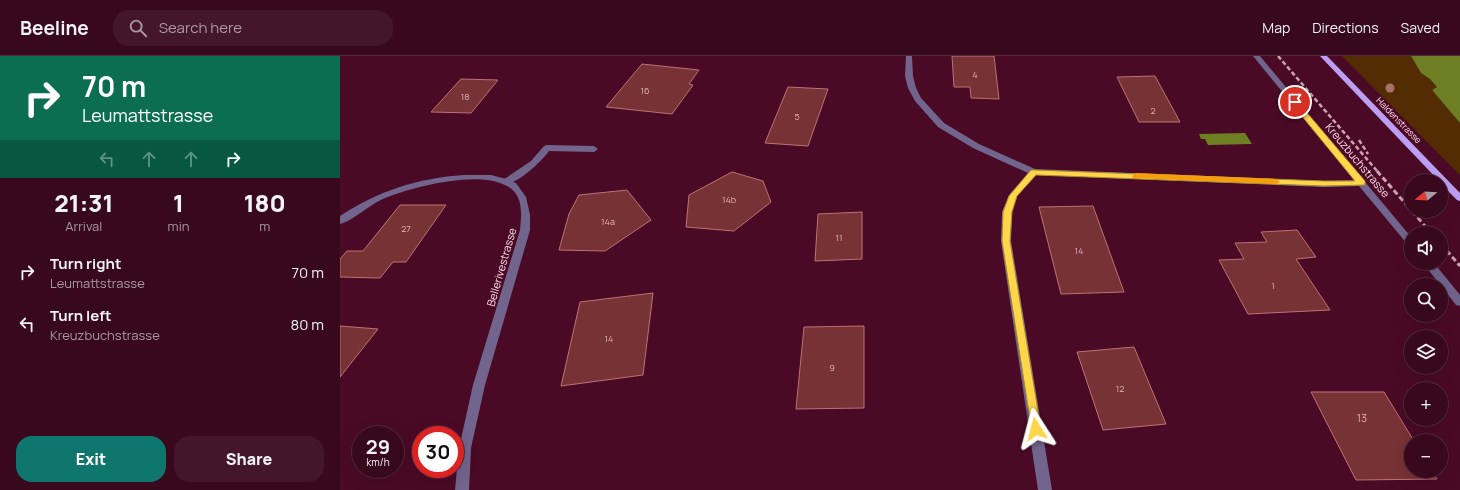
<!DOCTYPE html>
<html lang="en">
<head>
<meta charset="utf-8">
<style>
  :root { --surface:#38081c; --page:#431629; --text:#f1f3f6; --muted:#ab9aa3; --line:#52293b; --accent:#0f766e }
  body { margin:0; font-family:Manrope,sans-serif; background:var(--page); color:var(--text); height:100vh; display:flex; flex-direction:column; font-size:15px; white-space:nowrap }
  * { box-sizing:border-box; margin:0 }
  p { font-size:13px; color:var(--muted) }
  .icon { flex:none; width:22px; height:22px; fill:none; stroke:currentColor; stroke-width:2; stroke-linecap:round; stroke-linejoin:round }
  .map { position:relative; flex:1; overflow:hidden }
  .details { display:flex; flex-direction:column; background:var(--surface); width:340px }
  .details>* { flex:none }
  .top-card { background:#0b6e4f; color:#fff; overflow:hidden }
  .needle { width:26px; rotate:252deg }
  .fabs { position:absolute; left:1064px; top:118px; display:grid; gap:8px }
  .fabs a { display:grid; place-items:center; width:44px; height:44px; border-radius:50%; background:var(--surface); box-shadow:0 4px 16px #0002,0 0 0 1px var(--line); font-size:20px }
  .speed { position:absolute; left:12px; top:370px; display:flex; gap:8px; font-size:20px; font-weight:700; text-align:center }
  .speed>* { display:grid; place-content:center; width:52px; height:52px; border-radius:50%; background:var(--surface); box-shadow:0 4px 16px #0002,0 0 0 1px var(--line); line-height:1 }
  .speed small { font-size:10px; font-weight:400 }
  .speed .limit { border:6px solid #d22; background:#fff; color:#111 }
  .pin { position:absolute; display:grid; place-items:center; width:34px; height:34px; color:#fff; margin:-17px; border:2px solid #fff; border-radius:50%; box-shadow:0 1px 4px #0007 }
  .me { position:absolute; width:44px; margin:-22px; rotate:351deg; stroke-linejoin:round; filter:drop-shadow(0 0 3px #0008) }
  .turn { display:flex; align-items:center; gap:14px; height:84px; padding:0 16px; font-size:18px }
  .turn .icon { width:52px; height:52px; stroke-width:2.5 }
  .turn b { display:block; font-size:28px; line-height:34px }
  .lanes { display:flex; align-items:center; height:38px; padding:0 16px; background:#0003; justify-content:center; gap:20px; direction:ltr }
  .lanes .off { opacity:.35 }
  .eta { display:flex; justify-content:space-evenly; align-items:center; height:68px; text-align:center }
  .eta b { font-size:24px; font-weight:800; line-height:28px }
  .button { display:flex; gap:8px; margin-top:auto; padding:8px 16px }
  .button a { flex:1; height:46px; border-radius:16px; background:var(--accent); color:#fff; font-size:16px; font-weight:800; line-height:46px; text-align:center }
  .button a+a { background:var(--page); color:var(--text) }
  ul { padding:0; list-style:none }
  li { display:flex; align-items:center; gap:12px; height:52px; padding:0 16px }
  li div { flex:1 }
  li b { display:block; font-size:15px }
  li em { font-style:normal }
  header { display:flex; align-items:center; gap:24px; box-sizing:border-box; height:56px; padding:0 20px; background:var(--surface); border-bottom:1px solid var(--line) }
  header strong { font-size:19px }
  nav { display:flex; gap:22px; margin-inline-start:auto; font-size:14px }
  .search { width:280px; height:36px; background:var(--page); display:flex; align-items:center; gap:10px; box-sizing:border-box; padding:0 14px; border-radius:16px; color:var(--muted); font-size:15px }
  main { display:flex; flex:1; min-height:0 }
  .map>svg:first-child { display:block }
  .green { fill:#542c03 }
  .water { fill:#6d7e23 }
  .building { fill:#773236; stroke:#be7273 }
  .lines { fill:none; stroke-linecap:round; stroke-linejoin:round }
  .lane { fill:#71648d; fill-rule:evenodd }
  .street { fill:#71648d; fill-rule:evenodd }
  .primary { fill:#bc9ff3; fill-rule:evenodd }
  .rail-far1 { stroke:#cda3b1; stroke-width:2.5; stroke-dasharray:4.5 2.5; stroke-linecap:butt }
  .rail { stroke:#cda3b1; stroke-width:3; stroke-dasharray:5.5 3; stroke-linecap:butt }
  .tree { fill:#a7716a }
  .route { fill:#ffd54a; stroke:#a68a30 }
  .slow { fill:#f59e0b }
  .labels { text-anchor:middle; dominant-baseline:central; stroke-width:3; stroke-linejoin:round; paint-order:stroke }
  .number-label { font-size:9px; fill:#dcb2b9 }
  .far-street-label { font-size:9px; fill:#fddce5; stroke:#4a0a26 }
  .street-label { font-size:11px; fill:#fddce5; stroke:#4a0a26 }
  .near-number-label { font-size:11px; fill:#dcb2b9 }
</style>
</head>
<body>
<header>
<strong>Beeline</strong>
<div class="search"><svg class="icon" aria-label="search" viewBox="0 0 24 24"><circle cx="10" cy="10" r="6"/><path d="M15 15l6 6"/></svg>Search here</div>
<nav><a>Map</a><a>Directions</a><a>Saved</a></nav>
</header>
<main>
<section class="details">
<div class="top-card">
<div class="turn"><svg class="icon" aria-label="right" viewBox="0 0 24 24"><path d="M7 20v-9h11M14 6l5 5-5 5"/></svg><div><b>70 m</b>Leumattstrasse</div></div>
<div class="lanes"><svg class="icon off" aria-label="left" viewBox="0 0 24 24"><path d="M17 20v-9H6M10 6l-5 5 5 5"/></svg><svg class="icon off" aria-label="ahead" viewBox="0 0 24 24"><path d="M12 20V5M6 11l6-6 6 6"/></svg><svg class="icon off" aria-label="ahead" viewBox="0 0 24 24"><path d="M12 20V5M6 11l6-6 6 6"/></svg><svg class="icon" aria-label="right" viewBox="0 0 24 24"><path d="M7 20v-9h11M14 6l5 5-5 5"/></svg></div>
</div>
<div class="eta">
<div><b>21:31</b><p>Arrival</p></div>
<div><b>1</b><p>min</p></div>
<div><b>180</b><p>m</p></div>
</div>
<ul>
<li><svg class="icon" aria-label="right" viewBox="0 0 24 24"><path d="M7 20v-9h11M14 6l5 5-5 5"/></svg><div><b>Turn right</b><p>Leumattstrasse</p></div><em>70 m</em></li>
<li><svg class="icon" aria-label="left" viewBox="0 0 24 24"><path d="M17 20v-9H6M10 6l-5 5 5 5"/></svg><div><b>Turn left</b><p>Kreuzbuchstrasse</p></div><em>80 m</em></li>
</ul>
<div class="button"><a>Exit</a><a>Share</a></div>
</section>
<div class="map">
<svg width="1120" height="434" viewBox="0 0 1120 434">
  <rect width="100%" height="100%" fill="#4a0a26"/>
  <path class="green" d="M1002,0H1071L1081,17L1090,23L1097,31L1092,34L1120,67V119Z"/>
  <path class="water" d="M1071,0H1120V67L1092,34L1097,31L1090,23L1081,17Z
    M905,77L912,88L868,89L865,83H861L859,78Z"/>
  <path class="building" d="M612,0H654L659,43L631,42L630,31H614Z
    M302,8L359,14L349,28L353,29L332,58L266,51Z
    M815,20L840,66H799L777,21Z
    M121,23L158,24L131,57L91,56Z
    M448,31L488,33L468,90L425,87Z
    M392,116L423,125L431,146L394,175L346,171L349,139Z
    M287,134L311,164L265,195L219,194L229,158L239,139Z
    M60,149H106L66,206H53L40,222L0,221V203L7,195H23Z
    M753,150L784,236L721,238L699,151Z
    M522,156V203L475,205L478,158Z
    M957,174L976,201L956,203L990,254L908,258L879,204L904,203L895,187L927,186L921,176Z
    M313,237L303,319L221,330L240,246Z
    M0,270L38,273L0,321Z
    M524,270V352L456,353L464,271Z
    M794,291L826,368L763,374L737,296Z
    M971,336H1044L1074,385H1071V415H1092L1097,423L1016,424Z"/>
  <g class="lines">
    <path class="lane" d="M207,89L254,90L258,93L254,96L209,95C203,104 175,131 163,128L162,126L163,124L191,105L204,90Z"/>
    <path class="street" d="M566,0H572L573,20L576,32L581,42L604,67L639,88L695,113L984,125L1014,124L913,0H920L1071,181V190L1068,189L1019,130L984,131L696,119L677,140L672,156L671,185L712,434H698L661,185L662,156L669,139L688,117L633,92L598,71L575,45L568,32L565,20Z
      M124,119H151L166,123L176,127L186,141L190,159V174L145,329L131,392L129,434H115L119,392L133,329L180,174C181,163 183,148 176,138C155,108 72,131 45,142C30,148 13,165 0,168V160C38,135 78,122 124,119Z
      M1083,207H1094L1120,239V250L1116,249Z"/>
    <path class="primary" d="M980,0H987L1120,137V145L1117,144L1101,128V125H1099Z"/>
    <path class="rail-far1" d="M938,0L1038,116
      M1019,84L1028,98"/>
    <path class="rail" d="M1037,115L1071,154
      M1072,155L1091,177
      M1101,188L1120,210"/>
  </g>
  <circle class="tree" cx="1050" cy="32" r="4.5"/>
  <path class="route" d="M955,44L957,45L1025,125V129L984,130L696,119L677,140L672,156L670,185L701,373L700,376L696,378L692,376L662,185L663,156L669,140L691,114H694L984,125H1015L952,48L951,46Z"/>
  <path class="slow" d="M796,117L936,123L940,126L936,128L793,122L792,120Z"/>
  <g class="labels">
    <g class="number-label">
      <text x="635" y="18">4</text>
      <text x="305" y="34">16</text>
      <text x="125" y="40">18</text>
      <text x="813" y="54">2</text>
      <text x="457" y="60">5</text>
      <text x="389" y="143">14b</text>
      <text x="268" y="165">14a</text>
      <text x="66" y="172">27</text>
      <text x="499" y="181">11</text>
      <text x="739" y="194">14</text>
      <text x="933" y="229">1</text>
      <text x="269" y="282">14</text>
      <text x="492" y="311">9</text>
      <text x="780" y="332">12</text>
    </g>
    <g class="far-street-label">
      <text transform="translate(1059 64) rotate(46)">Haldenstrasse</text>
    </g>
    <g class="street-label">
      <text transform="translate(1018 104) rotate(50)">Kreuzbuchstrasse</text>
      <text transform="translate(161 211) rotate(-74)">Bellerivestrasse</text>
    </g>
    <g class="near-number-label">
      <text x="1022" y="361">13</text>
    </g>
  </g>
</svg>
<div class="fabs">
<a><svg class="needle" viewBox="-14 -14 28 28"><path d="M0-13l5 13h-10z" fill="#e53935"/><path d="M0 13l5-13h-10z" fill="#ab9aa3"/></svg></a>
<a><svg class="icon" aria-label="sound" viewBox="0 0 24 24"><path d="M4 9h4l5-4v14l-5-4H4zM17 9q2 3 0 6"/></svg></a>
<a><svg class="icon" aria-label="search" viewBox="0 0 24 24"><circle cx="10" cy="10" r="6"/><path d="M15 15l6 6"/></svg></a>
<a><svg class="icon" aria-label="layers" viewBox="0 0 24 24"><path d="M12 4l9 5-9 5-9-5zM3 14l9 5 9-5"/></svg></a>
<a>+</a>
<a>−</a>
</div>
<div class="speed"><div>29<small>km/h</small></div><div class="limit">30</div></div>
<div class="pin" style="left:955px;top:46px;background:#d93025"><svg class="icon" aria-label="arrive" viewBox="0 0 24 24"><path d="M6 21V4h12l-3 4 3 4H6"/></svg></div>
<svg class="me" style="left:696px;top:373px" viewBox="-20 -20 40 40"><path d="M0-17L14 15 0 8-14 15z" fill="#ffd54a" stroke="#fff" stroke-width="4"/></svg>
</div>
</main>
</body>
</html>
